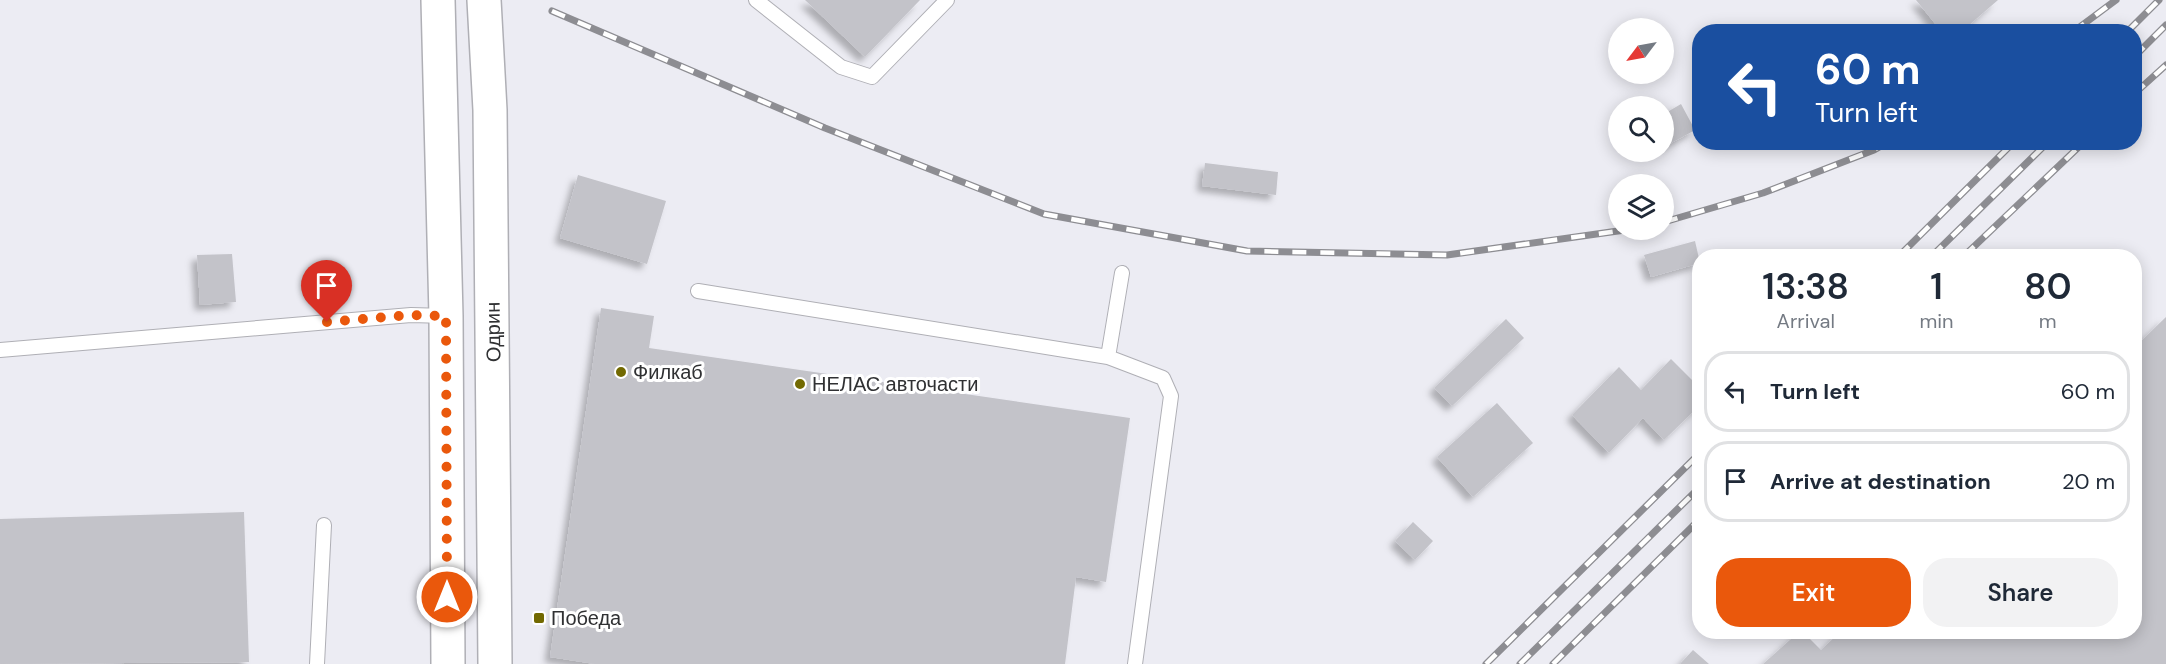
<!DOCTYPE html>
<html lang="en">
<head>
<meta charset="utf-8">
<style>
  :root { --surface:#fff; --page:#f2f2f3; --text:#1f2937; --muted:#747a83; --line:#e0e1e3; --accent:#ea580c }
  body { margin:0; font-family:"DM Sans",sans-serif; background:var(--page); color:var(--text); height:100vh; display:flex; flex-direction:column; font-size:22px; white-space:nowrap }
  * { box-sizing:border-box; margin:0 }
  p { font-size:20px; color:var(--muted) }
  .icon { flex:none; width:33px; height:33px; fill:none; stroke:currentColor; stroke-width:2; stroke-linecap:round; stroke-linejoin:round }
  .map { position:relative; flex:1; overflow:hidden }
  .sheet { position:absolute; left:1692px; top:249px; width:450px; height:390px; display:flex; flex-direction:column; background:var(--surface); border-radius:24px; box-shadow:0 3px 15px #0003 }
  .sheet>* { flex:none }
  .guide { position:absolute; left:1692px; top:24px; width:450px; height:126px; border-radius:24px; box-shadow:0 3px 15px #0003; background:#1a4fa0; color:#fff; overflow:hidden }
  .needle { width:39px; rotate:238deg }
  .fabs { position:absolute; left:1608px; top:18px; display:grid; gap:12px }
  .fabs a { display:grid; place-items:center; width:66px; height:66px; border-radius:50%; background:var(--surface); box-shadow:0 3px 15px #0003; font-size:30px }
  .pin { position:absolute; display:grid; place-items:center; width:51px; height:51px; color:#fff; margin:-62px -26px; border-radius:50% 50% 50% 0; rotate:-45deg; box-shadow:0 0 6px #0007 }
  .pin .icon { rotate:45deg }
  .me { position:absolute; width:66px; margin:-33px; rotate:0deg; stroke-linejoin:round; filter:drop-shadow(0 0 4px #0008) }
  .turn { display:flex; align-items:center; gap:21px; height:126px; padding:0 24px; font-size:27px }
  .turn .icon { width:78px; height:78px; stroke-width:2.5 }
  .turn b { display:block; font-size:42px; line-height:51px }
  .eta { display:flex; justify-content:space-evenly; align-items:center; height:102px; text-align:center }
  .eta b { font-size:36px; font-weight:600; line-height:42px }
  .primary-button { display:flex; gap:12px; margin-top:auto; padding:12px 24px }
  .primary-button a { flex:1; height:69px; border-radius:24px; background:var(--accent); color:#fff; font-size:24px; font-weight:600; line-height:69px; text-align:center }
  .primary-button a+a { background:var(--page); color:var(--text) }
  ul { padding:0; list-style:none }
  li { display:flex; align-items:center; gap:18px; height:81px; margin:0 12px 9px; padding:0 12px; border:3px solid var(--line); border-radius:24px }
  li div { flex:1 }
  li b { display:block; font-size:22px }
  li em { font-style:normal }
  .map>svg:first-child { display:block }
  .building { fill:#c3c3c9; filter:url(#shadow) }
  .lines { fill:none; stroke-linecap:round; stroke-linejoin:round }
  .lane-casing { stroke:#afafb5; stroke-width:16 }
  .secondary-casing { stroke:#afafb5; stroke-width:36 }
  .lane { stroke:#fff; stroke-width:14 }
  .secondary { stroke:#fff; stroke-width:33 }
  .rail-casing { stroke:#8d8d92; stroke-width:7 }
  .rail { stroke:#fff; stroke-width:4.5; stroke-dasharray:14; stroke-linecap:butt }
  .route { stroke:#ea580c; stroke-width:10; stroke-dasharray:0 18 }
  .poi-dot { fill:#726901; stroke:#fff; stroke-width:2 }
  .labels { text-anchor:middle; dominant-baseline:central; stroke-width:6; stroke-linejoin:round; paint-order:stroke }
  .street-label { font-size:20px; fill:#303133; stroke:#fff }
  .poi-label { font-size:20px; fill:#303133; stroke:#fff; text-anchor:start }
</style>
</head>
<body>
<div class="map">
<svg width="2166" height="664" viewBox="0 0 2166 664">
  <defs>
    <filter id="shadow"><feDropShadow dx="-5.5" dy="5.5" stdDeviation="3" flood-color="#0004"/></filter>
  </defs>
  <rect width="100%" height="100%" fill="#ececf3"/>
  <path class="building" d="M805,0H920L865,57Z
    M1916,0H1998L1961,32H1942Z
    M1681,104L1695,130L1664,147V114Z
    M1205,163L1278,172L1276,195L1202,186Z
    M578,175L666,201L647,264L560,238Z
    M1695,241L1700,263L1651,277L1644,255Z
    M232,254L236,302L200,305L197,255Z
    M601,308L654,316L649,348L1130,418L1106,582L1076,577L1065,664H595L550,657Z
    M2166,317V664H1763L1799,632H1803L1821,650L1840,632H2134V348Z
    M1506,319L1524,338L1452,406L1434,388Z
    M1671,359L1700,388V405L1664,440L1643,418L1609,453L1572,415L1619,367L1641,390Z
    M1497,403L1533,443L1473,497L1437,457Z
    M244,512L249,662L0,664V519Z
    M1413,522L1433,541L1415,560L1395,541Z
    M1693,650L1709,664H1680Z"/>
  <g class="lines">
    <defs>
      <path id="lane" d="M756,0L841,67L872,77L947,0
        M698,291L1108,357L1163,378L1171,396L1135,664
        M0,350L411,315L446,316
        M1108,357L1122,273
        M317,664L324,525"/>
      <path id="secondary" d="M438,0L446,316L448,664
        M484,0L490,110L495,664"/>
    </defs>
    <use href="#lane" class="lane-casing"/>
    <use href="#secondary" class="secondary-casing"/>
    <use href="#lane" class="lane"/>
    <use href="#secondary" class="secondary"/>
    <defs>
      <path id="rail" d="M552,11L825,128L1044,214L1247,251L1447,255L1625,230
        M2073,32L2116,0
        M2127,32L2159,0
        M2134,57L2166,25
        M2134,94L2166,65
        M1664,222L1763,193L1874,150L1888,142
        M1899,256L2014,142
        M1932,256L2048,142
        M1964,256L2084,142
        M1486,664L1700,453
        M1520,664L1700,487
        M1553,664L1700,519"/>
    </defs>
    <use href="#rail" class="rail-casing"/>
    <use href="#rail" class="rail"/>
  </g>
  <g class="lines">
    <path class="route" d="M327,322L411,315L446,316L447,597"/>
  </g>
  <g class="poi-dot">
    <circle cx="621" cy="372" r="6"/>
    <circle cx="800" cy="384" r="6"/>
    <rect x="533" y="612" width="12" height="12" rx="3"/>
  </g>
  <g class="labels">
    <g class="street-label">
      <text transform="translate(493 332) rotate(-91)">Одрин</text>
    </g>
    <g class="poi-label">
      <text x="633" y="372">Филкаб</text>
      <text x="812" y="384">НЕЛАС авточасти</text>
      <text x="551" y="618">Победа</text>
    </g>
  </g>
</svg>
<div class="fabs">
<a><svg class="needle" viewBox="-14 -14 28 28"><path d="M0-13l5 13h-10z" fill="#e53935"/><path d="M0 13l5-13h-10z" fill="#747a83"/></svg></a>
<a><svg class="icon" aria-label="search" viewBox="0 0 24 24"><circle cx="10" cy="10" r="6"/><path d="M15 15l6 6"/></svg></a>
<a><svg class="icon" aria-label="layers" viewBox="0 0 24 24"><path d="M12 4l9 5-9 5-9-5zM3 14l9 5 9-5"/></svg></a>
</div>
<div class="pin" style="left:327px;top:322px;background:#d93025"><svg class="icon" aria-label="arrive" viewBox="0 0 24 24"><path d="M6 21V4h12l-3 4 3 4H6"/></svg></div>
<svg class="me" style="left:447px;top:597px" viewBox="-20 -20 40 40"><circle r="17" fill="#ea580c" stroke="#fff" stroke-width="3"/><path d="M0-11L8 9 0 5-8 9z" fill="#fff"/></svg>
<div class="guide">
<div class="turn"><svg class="icon" aria-label="left" viewBox="0 0 24 24"><path d="M17 20v-9H6M10 6l-5 5 5 5"/></svg><div><b>60 m</b>Turn left</div></div>
</div>
<section class="sheet">
<div class="eta">
<div><b>13:38</b><p>Arrival</p></div>
<div><b>1</b><p>min</p></div>
<div><b>80</b><p>m</p></div>
</div>
<ul>
<li><svg class="icon" aria-label="left" viewBox="0 0 24 24"><path d="M17 20v-9H6M10 6l-5 5 5 5"/></svg><div><b>Turn left</b></div><em>60 m</em></li>
<li><svg class="icon" aria-label="arrive" viewBox="0 0 24 24"><path d="M6 21V4h12l-3 4 3 4H6"/></svg><div><b>Arrive at destination</b></div><em>20 m</em></li>
</ul>
<div class="primary-button"><a>Exit</a><a>Share</a></div>
</section>
</div>
</body>
</html>
